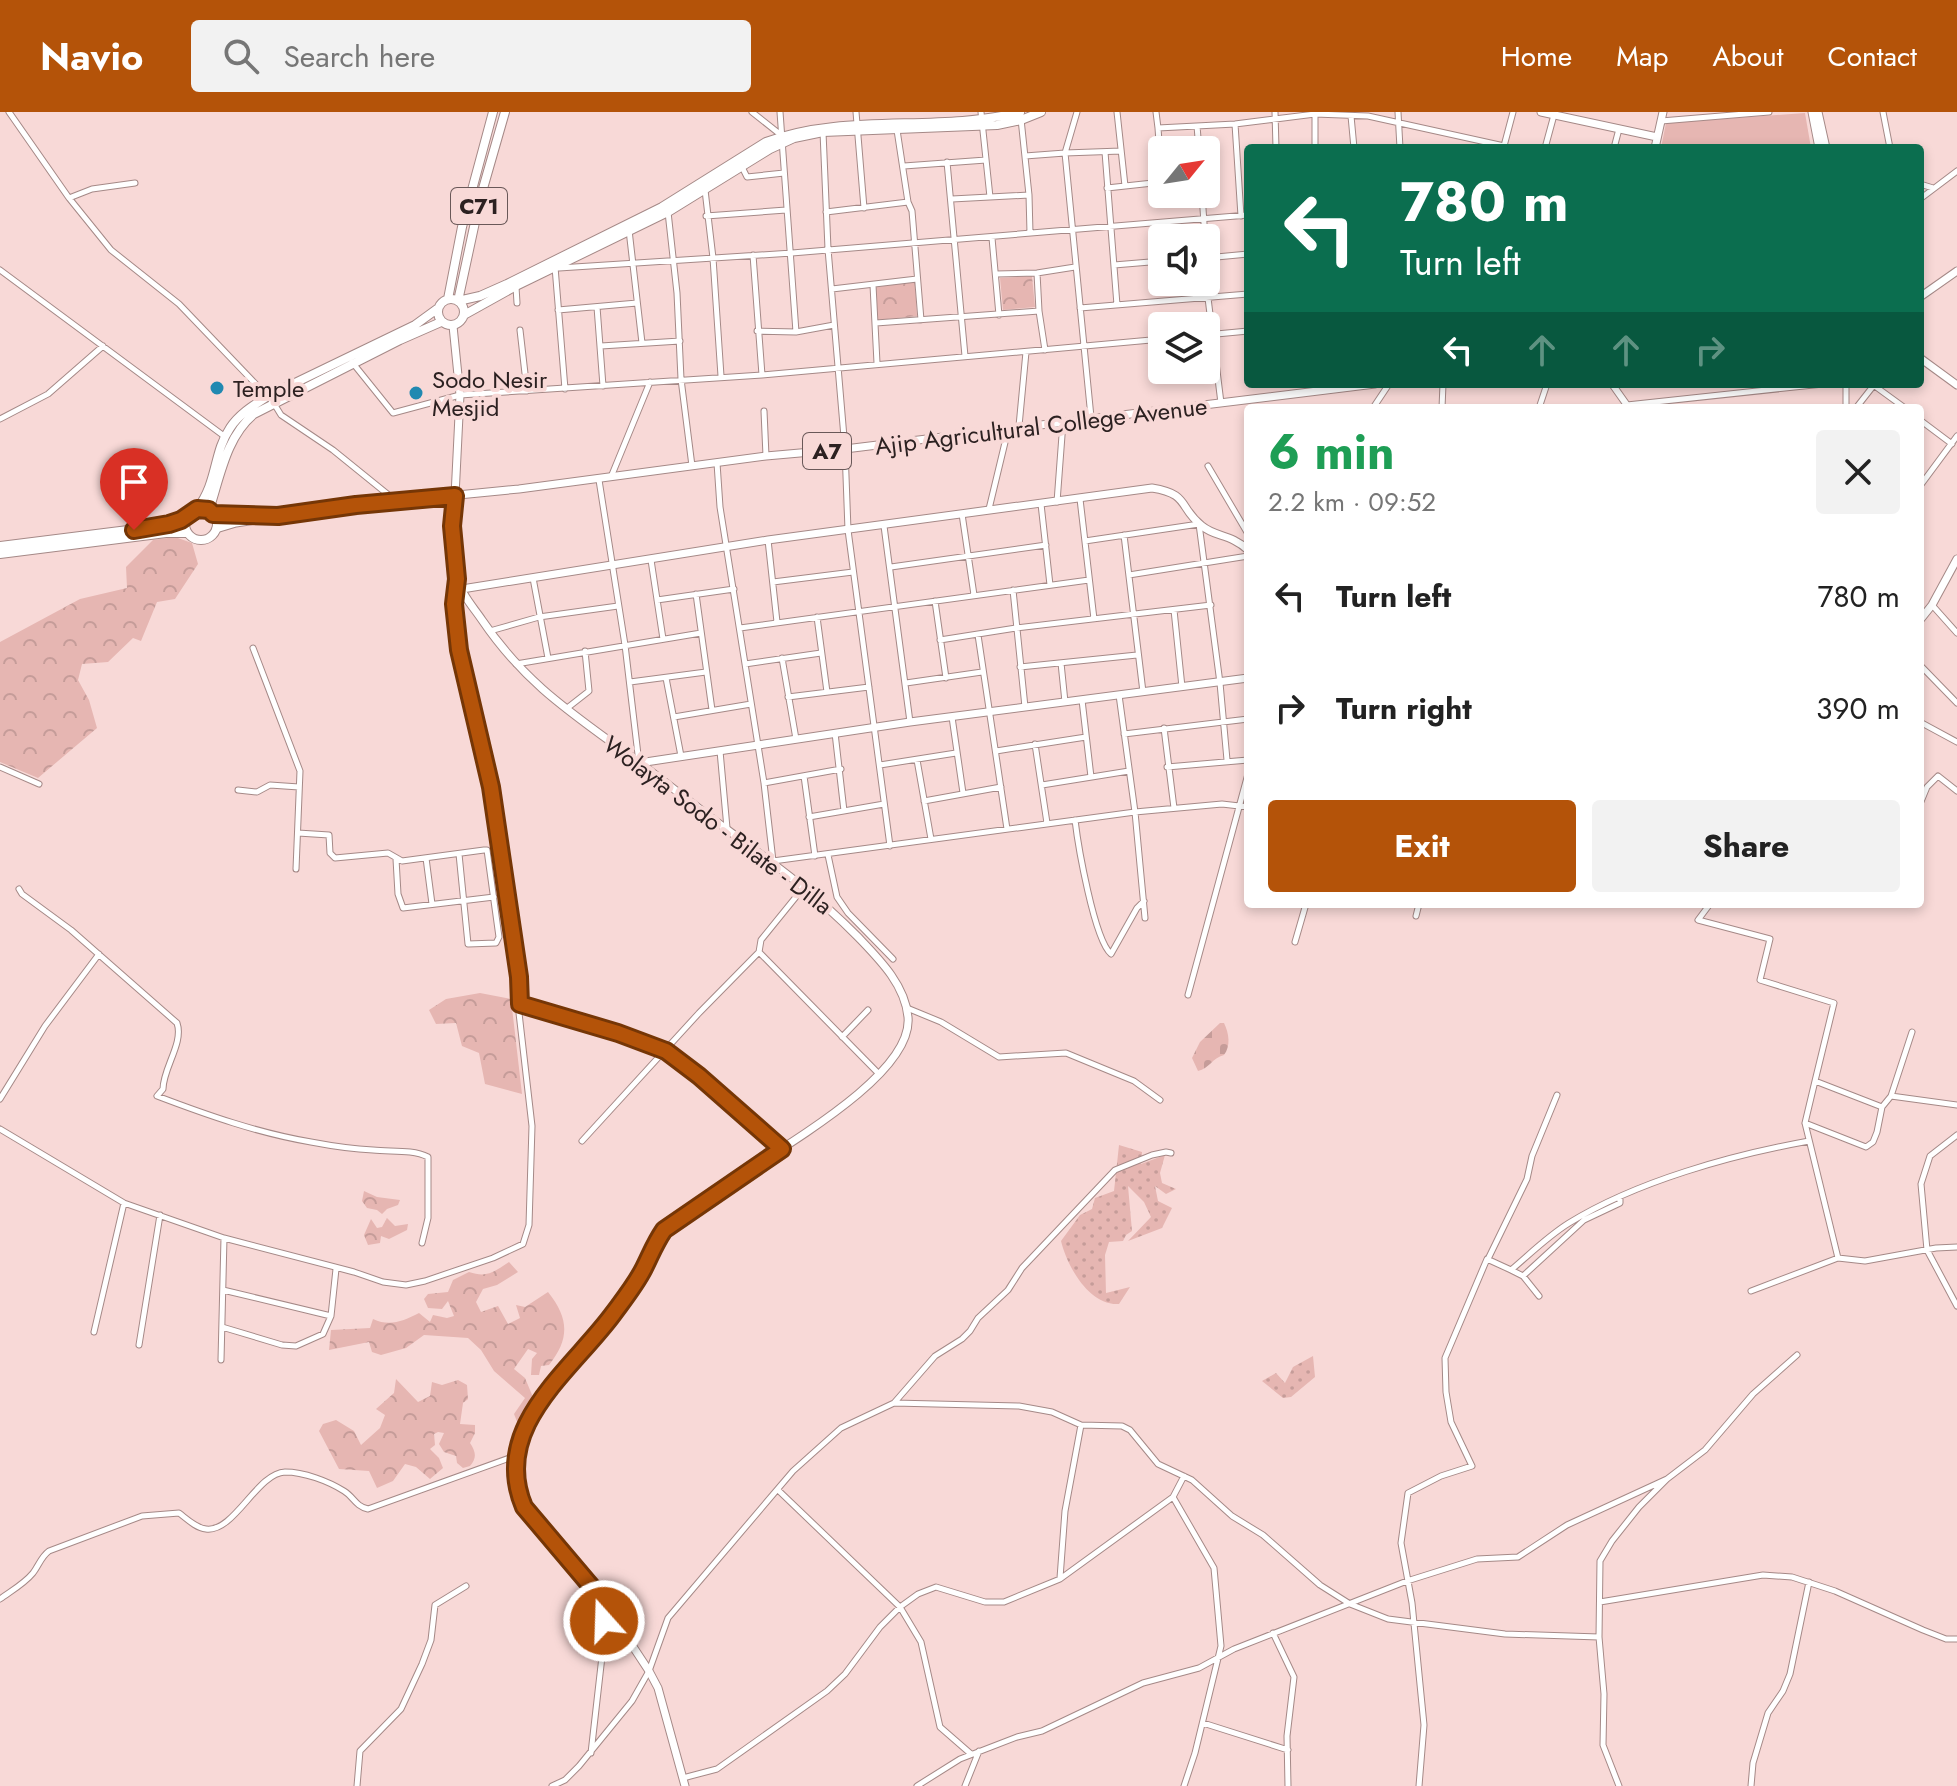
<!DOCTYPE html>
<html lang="en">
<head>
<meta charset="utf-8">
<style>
  :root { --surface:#fff; --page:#f2f2f2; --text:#222; --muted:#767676; --accent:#b45309 }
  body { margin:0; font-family:Jost,sans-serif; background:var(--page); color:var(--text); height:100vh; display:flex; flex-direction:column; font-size:30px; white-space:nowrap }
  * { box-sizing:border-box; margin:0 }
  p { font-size:26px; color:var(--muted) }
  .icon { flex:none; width:44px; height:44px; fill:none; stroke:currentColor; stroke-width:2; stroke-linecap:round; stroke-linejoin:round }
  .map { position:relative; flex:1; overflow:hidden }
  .sheet { position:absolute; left:1244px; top:292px; width:680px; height:504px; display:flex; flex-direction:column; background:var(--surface); border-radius:8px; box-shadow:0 4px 12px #0003 }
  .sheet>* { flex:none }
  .hud { position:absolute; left:1244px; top:32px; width:680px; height:244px; border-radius:8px; box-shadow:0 4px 12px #0003; background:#0b6e4f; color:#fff; overflow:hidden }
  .needle { width:52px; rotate:60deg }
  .tools { position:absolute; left:1148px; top:24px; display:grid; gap:16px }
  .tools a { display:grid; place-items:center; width:72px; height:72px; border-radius:8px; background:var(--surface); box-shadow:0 4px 12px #0003; font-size:40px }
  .pin { position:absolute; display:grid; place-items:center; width:68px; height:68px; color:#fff; margin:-82px -34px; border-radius:50% 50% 50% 0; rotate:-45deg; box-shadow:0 0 8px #0007 }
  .pin .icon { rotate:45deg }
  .me { position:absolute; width:88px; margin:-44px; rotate:340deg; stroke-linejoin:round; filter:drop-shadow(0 0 6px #0008) }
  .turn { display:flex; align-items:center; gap:28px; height:168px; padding:0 24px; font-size:36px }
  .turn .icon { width:104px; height:104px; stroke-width:2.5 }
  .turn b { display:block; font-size:56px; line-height:68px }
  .lanes { display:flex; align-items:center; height:76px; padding:0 24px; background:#0003; justify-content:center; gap:40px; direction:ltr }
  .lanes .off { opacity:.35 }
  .round { display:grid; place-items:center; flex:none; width:84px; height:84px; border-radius:8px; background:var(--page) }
  .summary { display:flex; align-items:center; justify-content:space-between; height:136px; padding:0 24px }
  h1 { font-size:48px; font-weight:700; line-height:60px; color:#1e9e55 }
  .button { display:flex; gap:16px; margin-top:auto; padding:16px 24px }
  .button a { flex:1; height:92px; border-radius:8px; background:var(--accent); color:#fff; font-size:32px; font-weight:700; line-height:92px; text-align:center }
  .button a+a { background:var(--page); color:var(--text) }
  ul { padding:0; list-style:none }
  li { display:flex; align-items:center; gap:24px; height:112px; padding:0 24px }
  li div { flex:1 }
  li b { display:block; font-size:30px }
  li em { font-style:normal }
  header { display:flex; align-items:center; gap:48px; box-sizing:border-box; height:112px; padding:0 40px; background:var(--accent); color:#fff }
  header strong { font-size:38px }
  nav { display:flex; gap:44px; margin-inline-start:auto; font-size:28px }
  .search { width:560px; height:72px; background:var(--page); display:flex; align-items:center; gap:20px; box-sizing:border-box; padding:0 28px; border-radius:8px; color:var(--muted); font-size:30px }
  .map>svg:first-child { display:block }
  .grass { fill:url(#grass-dots) }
  .forest { fill:url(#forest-crowns) }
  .cemetery { fill:url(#cemetery-stones) }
  .garden { fill:#e6b6b2 }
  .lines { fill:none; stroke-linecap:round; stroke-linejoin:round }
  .minor-casing { stroke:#a58987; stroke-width:7 }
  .tertiary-casing { stroke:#a58987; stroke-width:8 }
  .secondary-casing { stroke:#a58987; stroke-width:9 }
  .primary-casing { stroke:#a58987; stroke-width:9 }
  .trunk-casing { stroke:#a58987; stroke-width:10 }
  .minor { stroke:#fff; stroke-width:5 }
  .tertiary { stroke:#fff; stroke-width:6 }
  .secondary { stroke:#fff; stroke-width:7 }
  .primary { stroke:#fff; stroke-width:7 }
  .trunk { stroke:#fff; stroke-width:8 }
  .route-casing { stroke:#753606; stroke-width:20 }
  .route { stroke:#b45309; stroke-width:14 }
  .poi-dot { fill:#2189b1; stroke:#f8d9d7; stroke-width:3 }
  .labels { text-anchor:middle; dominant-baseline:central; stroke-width:8; stroke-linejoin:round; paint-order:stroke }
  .shield { fill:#f8d9d7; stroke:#695858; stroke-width:2 }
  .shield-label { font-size:22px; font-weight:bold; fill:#2c2121 }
  .poi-label { font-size:24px; fill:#2c2121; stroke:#f8d9d7; text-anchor:start }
  .street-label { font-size:24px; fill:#2c2121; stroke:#f8d9d7 }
</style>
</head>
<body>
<header>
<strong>Navio</strong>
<div class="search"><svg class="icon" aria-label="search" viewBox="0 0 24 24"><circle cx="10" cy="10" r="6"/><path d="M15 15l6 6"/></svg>Search here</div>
<nav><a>Home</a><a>Map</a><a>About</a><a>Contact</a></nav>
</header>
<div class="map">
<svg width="1957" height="1674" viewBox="0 0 1957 1674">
  <defs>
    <pattern id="grass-dots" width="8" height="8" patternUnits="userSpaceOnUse" patternTransform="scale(2)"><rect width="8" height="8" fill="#e6b6b2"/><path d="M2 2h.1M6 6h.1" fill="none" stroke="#c59c99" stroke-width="1.8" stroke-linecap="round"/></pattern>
    <pattern id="forest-crowns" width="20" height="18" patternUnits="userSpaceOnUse" patternTransform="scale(2)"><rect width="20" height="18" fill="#e6b6b2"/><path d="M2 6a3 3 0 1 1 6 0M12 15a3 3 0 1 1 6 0" fill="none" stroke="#c59c99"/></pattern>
    <pattern id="cemetery-stones" width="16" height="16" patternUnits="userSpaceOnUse" patternTransform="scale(2)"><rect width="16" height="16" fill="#e6b6b2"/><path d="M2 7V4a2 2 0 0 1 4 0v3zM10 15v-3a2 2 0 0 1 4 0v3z" fill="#c59c99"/></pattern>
  </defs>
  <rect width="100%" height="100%" fill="#f8d9d7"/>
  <path class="grass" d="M1119,1033L1142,1040L1141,1052L1165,1043L1160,1061L1162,1071L1176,1077L1166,1082L1155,1074L1158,1089L1172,1096L1162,1116L1128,1129L1151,1105L1144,1090L1128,1074L1132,1119L1126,1123L1123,1129L1109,1130L1105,1143L1106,1181L1130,1175L1119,1192C1089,1194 1067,1154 1061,1129L1080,1103L1092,1097L1095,1086L1114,1079Z
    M1313,1244L1315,1265L1291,1285L1283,1286L1262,1269L1276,1261L1285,1271L1293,1255Z"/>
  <path class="forest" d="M1032,164L1035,195L1003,198L1000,166Z
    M915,170L917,204L877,208L876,175Z
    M175,425L192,431L198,452L175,487L157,490L141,529L133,526L108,550L82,552L78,568L89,588L97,616L38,666L0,650V530L80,487L127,476L126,455L153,428Z
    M480,881L511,887L522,982L485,972L479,941L462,934L456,911L436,912L429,898L446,887Z
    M364,1079L377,1085L400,1088L398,1093L387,1097L382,1102L377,1098L367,1096L362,1089Z
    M387,1106L395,1114L408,1112L407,1118L389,1127L381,1124L380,1131L368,1133L364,1123L371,1107L377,1116L382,1115Z
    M509,1150L518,1160L497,1173L483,1177L476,1190L481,1200L498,1194L508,1212L520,1206L516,1193L525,1195L548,1180C569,1206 570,1227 549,1253L541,1254L539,1263H531L532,1247L537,1241L528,1237L514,1257L525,1266L535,1290L520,1317L514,1302L525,1286L494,1259L481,1238L468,1226L424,1223L406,1236L381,1243L372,1240L369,1230L329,1238L331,1218L370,1216L373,1207C390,1215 403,1209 419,1201L430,1210L433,1203L447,1206L454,1204L448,1189L442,1197L428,1196L424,1187L428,1182L448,1180L453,1168L469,1160C487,1166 494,1160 509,1150Z
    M396,1267L418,1290L430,1284L432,1270L442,1273L458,1268L467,1273L468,1287L463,1291L460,1312L475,1313V1321L470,1331C476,1340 477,1346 470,1354L463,1356L457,1351L456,1344L444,1340L439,1332L444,1321L438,1320L434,1322L435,1333L430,1337L439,1346L443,1356L430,1367L416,1355L405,1352L393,1369L377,1376L369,1359L339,1357L319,1319L323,1312L336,1308L354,1319L361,1333L380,1316L385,1303L376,1297L394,1281Z"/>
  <path class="cemetery" d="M1220,911H1224C1229,921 1231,934 1224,943C1212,946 1209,957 1198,959L1192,946L1200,930Z"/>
  <path class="garden" d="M1805,1L1811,36H1661L1666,11Z"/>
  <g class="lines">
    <defs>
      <path id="minor" d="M9,0L69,86L111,138L179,192L273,290L281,303L333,338L396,389
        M752,0L781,23
        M780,0L796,220
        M856,0L864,96
        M981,0L990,85
        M1077,0L1065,41L1121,39
        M1117,0L1125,74
        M1156,0L1158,16L1235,12L1315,2L1368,4L1504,34
        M1275,0L1276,36
        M1398,0L1400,36
        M1883,0L1890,36
        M1315,1V36
        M1351,4L1354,36
        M1021,7L1029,83L1030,121
        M1661,9L1769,0
        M1235,12L1241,104
        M1197,14L1199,38
        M1158,16L1162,71
        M897,18L908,90
        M823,20L828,137L845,337L848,418L890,734
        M1504,34L1513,0
        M1545,36L1554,3
        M1614,36L1619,17
        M1105,40L1117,193
        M1025,44L1065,41L1091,305
        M947,50L965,244
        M904,54L986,48
        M742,55L747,65L784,61
        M1920,72L1933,76
        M1107,76L1162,70
        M705,78L713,146L721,264
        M1202,82L1205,126
        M69,86L92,77L135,71
        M952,87L1029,83
        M1920,87L1957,59
        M668,100L677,181L681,267L692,354
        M826,100L908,90L912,99L921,208
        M706,104L786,98
        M629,118L642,231
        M992,126L999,203
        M1206,137L1208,186L1221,291
        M753,143L762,263
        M1206,146L1248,142
        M1114,153L1162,149
        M555,155L565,277
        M559,156L792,141L1248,103
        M0,158L224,324
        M1037,161L1039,199L1045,238
        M996,162L1037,161L1075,155
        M873,173L877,251
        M516,175L517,191
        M832,177L917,167
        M597,195L603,274
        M1080,196L1248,182
        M558,198L637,191
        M876,211L1039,199
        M520,218L527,279
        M757,219L796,220L834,213
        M1206,223L1248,219
        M601,234L680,229
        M352,250L393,301L460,283L762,263L1162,227
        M1846,272V296
        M1872,272L1905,296
        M1627,293L1823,272
        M1373,296L1389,272
        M1442,296L1443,272
        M1539,296L1547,272
        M1856,296L1874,273
        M764,299L766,344
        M0,307L48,282L103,234
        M1920,308L1952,332
        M1019,314L1026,240
        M717,351L720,395L764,671L773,749L1135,700L1222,692L1248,695
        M1208,354L1248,422
        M611,365L650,270
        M599,368L625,533L639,651
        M1920,374L1957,324
        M1080,387L1094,507
        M1057,390L1063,310
        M1041,392L1050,473
        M989,397L1008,318
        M962,402L974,483
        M884,414L910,610
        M1124,423L1143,580
        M768,428L777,510
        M1085,429L1199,412L1220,571L1227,648
        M651,448L663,527
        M891,455L1046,433
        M1129,463L1248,444
        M533,466L548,546
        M773,470L853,460
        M1013,478L1025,595
        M696,482L712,598
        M657,488L734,477
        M935,489L946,566
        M1932,493L1957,521
        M1174,498L1182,575
        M817,505L827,580
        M740,516L1089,468
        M490,519L539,505L618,494
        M978,523L1007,717
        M940,528L1016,516L1211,493
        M253,536L300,659L296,757
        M782,546L796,627
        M1061,551L1065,590
        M516,552L701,521
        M745,552L821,541
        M1920,553L1957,591
        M1020,555L1137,543
        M666,566L681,644
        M630,570L706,560
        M906,571L982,560
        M1119,583L1135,700L1145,806
        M788,585L869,575
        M1082,588L1091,665
        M566,597L589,579L585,539
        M674,605L751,592
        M952,605L963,681
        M1920,610L1957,630
        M1164,616L1174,696
        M835,621L844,699
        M1124,622L1248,607
        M1035,632L1047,711
        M720,639L727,716
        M996,639L1086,625
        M917,648L931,727
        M880,653L956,641
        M0,655L39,672
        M1167,655L1248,648
        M804,664L815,744
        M764,671L841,657
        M1042,673L1129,659
        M238,678L257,680L270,673L299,675
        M924,689L1001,675
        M1920,692L1927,675L1938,664L1957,679
        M809,705L884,692
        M1075,708C1078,733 1094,827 1111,842L1137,796L1144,789
        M298,721L329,723L330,741L335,746L388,741L402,749L484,738H487L499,825L496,831L468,832L459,742
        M1920,736V738
        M828,743L837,785L848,801L893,847
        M426,746L432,792
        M396,747L398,782L403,796L494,785
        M804,775L761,828L759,840L879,962
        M19,777L22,782L71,818L177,911C184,931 163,956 163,977L157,984C207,1003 258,1021 311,1030C332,1034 352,1037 373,1038C391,1040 412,1037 428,1045V1106L422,1131
        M1710,792L1698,808L1770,827L1760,868L1834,891L1815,969L1882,995
        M1416,804L1419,792
        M1295,830L1306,792
        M1188,883L1248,662
        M520,892L618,921L666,939L699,964L782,1037
        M907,896L941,910L999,945L1066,941L1134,969L1160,988
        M842,925L868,898
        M1815,969L1805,1011L1838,1146
        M1891,984L1957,993
        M0,987L45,914L99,842
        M1805,1011L1866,1035L1873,1030L1877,1020L1882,995L1891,984L1912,920
        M0,1017L124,1091L224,1126L354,1160L383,1170L406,1173L425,1169L493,1146L523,1132L529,1113L532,1014L519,901L521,877L491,675L459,538L454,492L457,468
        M1957,1023L1930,1044L1921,1072L1927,1138L1957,1194
        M582,1029L699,901L759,840
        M1488,1147L1527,1067L1532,1044L1557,983
        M1511,1158L1523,1164L1539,1184
        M1523,1164L1584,1108L1620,1091V1085
        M223,1178L331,1204
        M1751,1179L1838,1146L1865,1149L1936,1136L1957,1135
        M222,1215L282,1233L296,1234L323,1222L331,1204L336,1157
        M94,1220L124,1091
        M139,1233L160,1103
        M221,1248L224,1126
        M894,1291L935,1244L962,1227L970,1219L978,1206L1008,1178L1022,1156L1115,1058L1152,1043L1166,1040L1171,1041
        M778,1378L900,1495L921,1530L940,1615L971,1642
        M1173,1385L1214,1456L1221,1534L1195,1641L1184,1674
        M1060,1466L1065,1399L1081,1313
        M0,1487C11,1479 24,1472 33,1461C39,1453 41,1445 49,1439L142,1404L179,1401C187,1407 196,1416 206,1417C234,1421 257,1361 285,1360C304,1360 328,1369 344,1379C354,1385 355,1394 368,1397L515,1344
        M1600,1490L1763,1463L1792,1465L1835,1479L1923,1518L1946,1527H1957
        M1273,1521L1294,1565L1287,1624L1288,1674
        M1203,1611L1288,1638
        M591,1641L604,1527V1492
        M683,1666L717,1657L827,1579L845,1562L880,1515L900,1495L918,1482L936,1475L985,1490H1004L1060,1467L1173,1385L1184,1364
        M357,1674L360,1639L401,1597L422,1552L431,1528L435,1493L466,1474
        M552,1674L565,1668L579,1654L632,1589L649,1559L668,1506L793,1359L841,1316L894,1291L1019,1294L1052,1300L1081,1313L1122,1314L1130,1318L1158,1352L1192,1368L1232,1404L1263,1423L1320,1473L1350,1492L1388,1507L1505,1522L1599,1525
        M917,1674L960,1647L1017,1625L1042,1619L1143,1571L1199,1556L1234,1537L1407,1469L1477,1447L1518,1445L1567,1413L1667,1367
        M965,1674L979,1639
        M1419,1674L1424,1613L1412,1491L1401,1431L1408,1381L1441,1364L1472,1354L1451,1310L1446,1280L1445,1246L1487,1147L1511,1158C1530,1142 1548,1124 1569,1111C1637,1069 1732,1043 1809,1029
        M1619,1674L1603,1633L1604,1582L1599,1525L1600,1449L1612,1429L1639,1395L1667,1367L1705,1338L1753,1282L1797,1243
        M1751,1674L1753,1651L1768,1601L1783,1579L1790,1562L1809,1470"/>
      <path id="tertiary" d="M1612,272L1629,296"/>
      <path id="secondary" d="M1541,0L1657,25
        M1812,0L1819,36
        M1818,0L1826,36
        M1655,36L1663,0
        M1920,246L1957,273
        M455,384C452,410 449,442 457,467C461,482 474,496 482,508C524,570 570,600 629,643C663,668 695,694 729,719C774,752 817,783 857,824C878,846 905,872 908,905C915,978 711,1069 664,1118C654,1129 651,1141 645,1154C640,1165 633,1175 626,1184C594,1229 527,1288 516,1342C512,1359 517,1379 524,1395L601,1486L649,1559L658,1576L685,1674
        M462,477L768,428L1152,376C1190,382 1178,395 1202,414C1215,425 1231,422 1248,438
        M1920,508L1932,493L1957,447
        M639,651L910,610L1248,566"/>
      <path id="primary" d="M1920,185L1957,159
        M453,214L460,283L455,384
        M213,402L276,403
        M216,417L236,411L356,393L519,377L766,344L845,337L1375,272"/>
      <path id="trunk" d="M505,0L480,87L458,189L480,184L507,172L662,95L766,30C846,0 937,21 1020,0
        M438 200a13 13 0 1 1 26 0a13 13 0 1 1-26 0Z
        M448,187L462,115L493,0
        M464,203L516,174L668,100L770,37L794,26L823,20L997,13L1021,8L1041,0
        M185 412a16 16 0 1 1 32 0a16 16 0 1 1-32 0Z
        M197,397C218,370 213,341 230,316C239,302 254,293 268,284L415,213L437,197
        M209,398C220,365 226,325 254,302L400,228L441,210
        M0,434L152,415L169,412L187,404
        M0,442L166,421H187"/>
    </defs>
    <use href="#minor" class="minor-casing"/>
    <use href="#tertiary" class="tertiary-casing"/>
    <use href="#secondary" class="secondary-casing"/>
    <use href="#primary" class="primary-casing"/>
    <use href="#trunk" class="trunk-casing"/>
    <use href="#minor" class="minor"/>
    <use href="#tertiary" class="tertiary"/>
    <use href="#secondary" class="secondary"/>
    <use href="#primary" class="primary"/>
    <use href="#trunk" class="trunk"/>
  </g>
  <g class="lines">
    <defs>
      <path id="route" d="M134,418L169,412L181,408L197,397L209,398L213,402L278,404L356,393L455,384L452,414L457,467L454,492L459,538L491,675L519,865L520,892L618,921L666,939L699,964L782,1037L664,1118C655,1131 651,1142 644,1156C636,1172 624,1187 613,1202C571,1259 490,1315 524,1395L601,1486L604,1491V1509"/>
    </defs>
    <use href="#route" class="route-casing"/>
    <use href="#route" class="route"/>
  </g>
  <g class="poi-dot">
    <circle cx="217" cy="276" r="8"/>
    <circle cx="416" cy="281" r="8"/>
  </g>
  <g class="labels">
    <g class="shield">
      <rect x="451" y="76" width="56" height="36" rx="6"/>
      <rect x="803" y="321" width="48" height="36" rx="6"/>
    </g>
    <g class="shield-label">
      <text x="479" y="94">C71</text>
      <text x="827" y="339">A7</text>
    </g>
    <g class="poi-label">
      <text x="432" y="267">Sodo Nesir<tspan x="432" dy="28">Mesjid</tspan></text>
      <text x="233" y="276">Temple</text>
    </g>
    <g class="street-label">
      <text transform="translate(1041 314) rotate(-7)">Ajip Agricultural College Avenue</text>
      <text transform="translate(718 713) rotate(37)">Wolayta Sodo - Bilate - Dilla</text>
    </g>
  </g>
</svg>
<div class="tools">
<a><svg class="needle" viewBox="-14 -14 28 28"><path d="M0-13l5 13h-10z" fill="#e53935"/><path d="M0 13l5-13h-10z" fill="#767676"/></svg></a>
<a><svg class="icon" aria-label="sound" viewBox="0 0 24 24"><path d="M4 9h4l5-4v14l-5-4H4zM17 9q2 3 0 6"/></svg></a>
<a><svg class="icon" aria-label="layers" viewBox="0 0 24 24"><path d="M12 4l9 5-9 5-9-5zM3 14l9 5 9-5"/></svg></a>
</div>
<div class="pin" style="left:134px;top:418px;background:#d93025"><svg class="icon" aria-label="arrive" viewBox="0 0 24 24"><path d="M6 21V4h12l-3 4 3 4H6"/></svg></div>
<svg class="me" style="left:604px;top:1509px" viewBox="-20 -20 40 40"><circle r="17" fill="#b45309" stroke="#fff" stroke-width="3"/><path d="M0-11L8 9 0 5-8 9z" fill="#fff"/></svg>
<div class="hud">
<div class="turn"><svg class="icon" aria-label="left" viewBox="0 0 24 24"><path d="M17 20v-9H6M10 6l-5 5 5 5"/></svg><div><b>780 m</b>Turn left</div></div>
<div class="lanes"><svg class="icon" aria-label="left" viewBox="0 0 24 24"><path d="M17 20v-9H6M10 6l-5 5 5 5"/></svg><svg class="icon off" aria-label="ahead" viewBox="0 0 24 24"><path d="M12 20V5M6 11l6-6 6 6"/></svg><svg class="icon off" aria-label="ahead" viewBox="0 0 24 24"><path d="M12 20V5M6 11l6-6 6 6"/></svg><svg class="icon off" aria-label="right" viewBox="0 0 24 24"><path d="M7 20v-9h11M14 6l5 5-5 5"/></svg></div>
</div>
<section class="sheet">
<div class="summary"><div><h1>6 min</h1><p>2.2 km · 09:52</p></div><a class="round"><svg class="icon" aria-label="close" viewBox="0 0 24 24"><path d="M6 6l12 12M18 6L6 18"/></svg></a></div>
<ul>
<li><svg class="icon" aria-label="left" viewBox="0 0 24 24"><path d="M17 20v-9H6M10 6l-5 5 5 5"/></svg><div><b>Turn left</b></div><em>780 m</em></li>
<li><svg class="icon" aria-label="right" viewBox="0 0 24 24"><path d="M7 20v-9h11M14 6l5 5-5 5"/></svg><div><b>Turn right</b></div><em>390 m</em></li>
</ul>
<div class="button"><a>Exit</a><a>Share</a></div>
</section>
</div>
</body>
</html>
